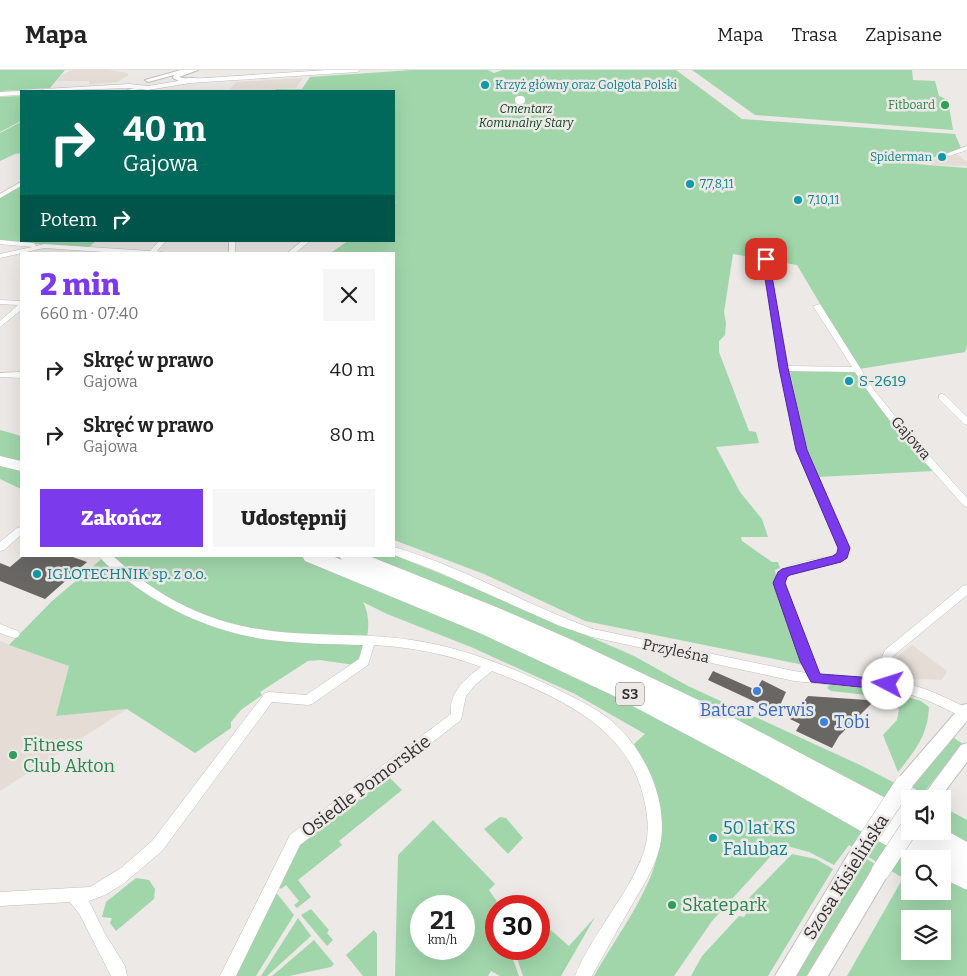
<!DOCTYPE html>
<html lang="pl">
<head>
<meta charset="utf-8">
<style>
  :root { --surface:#fff; --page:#f6f6f6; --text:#222; --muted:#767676; --line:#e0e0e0; --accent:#7c3aed }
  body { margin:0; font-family:Bitter,serif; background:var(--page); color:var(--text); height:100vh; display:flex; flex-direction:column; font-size:19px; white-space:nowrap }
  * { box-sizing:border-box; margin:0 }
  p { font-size:16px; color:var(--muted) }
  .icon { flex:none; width:28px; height:28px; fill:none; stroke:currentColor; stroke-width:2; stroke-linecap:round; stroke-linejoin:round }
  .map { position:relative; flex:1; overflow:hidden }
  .details { position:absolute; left:20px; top:182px; width:375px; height:305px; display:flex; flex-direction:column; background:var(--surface); border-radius:0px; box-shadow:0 5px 20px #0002 }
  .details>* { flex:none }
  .top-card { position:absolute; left:20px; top:20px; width:375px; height:152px; border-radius:0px; box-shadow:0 5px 20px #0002; background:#00695c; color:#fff; overflow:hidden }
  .buttons { position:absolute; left:901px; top:720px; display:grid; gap:10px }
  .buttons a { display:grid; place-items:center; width:50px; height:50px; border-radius:0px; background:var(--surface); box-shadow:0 5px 20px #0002; font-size:25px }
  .speed { position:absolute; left:410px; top:825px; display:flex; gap:10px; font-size:25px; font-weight:700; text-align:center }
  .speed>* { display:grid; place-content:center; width:65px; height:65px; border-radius:50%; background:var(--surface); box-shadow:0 5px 20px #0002; line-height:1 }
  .speed small { font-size:12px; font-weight:400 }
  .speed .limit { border:8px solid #d22; background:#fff; color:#111 }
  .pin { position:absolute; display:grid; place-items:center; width:42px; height:42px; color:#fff; margin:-21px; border-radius:10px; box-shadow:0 2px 8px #0006 }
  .me { position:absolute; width:55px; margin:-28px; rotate:275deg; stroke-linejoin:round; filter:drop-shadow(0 0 4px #0008) }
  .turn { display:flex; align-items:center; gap:18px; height:105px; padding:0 20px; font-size:22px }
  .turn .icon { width:65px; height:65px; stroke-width:2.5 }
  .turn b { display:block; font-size:35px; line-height:42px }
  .then { display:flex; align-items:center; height:48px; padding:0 20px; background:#0003; gap:10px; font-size:19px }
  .round { display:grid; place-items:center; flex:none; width:52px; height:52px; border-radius:0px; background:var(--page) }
  .head { display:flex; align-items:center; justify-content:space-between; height:85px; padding:0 20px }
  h1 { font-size:30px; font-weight:800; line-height:38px; color:var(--accent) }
  .action { display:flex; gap:10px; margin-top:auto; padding:10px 20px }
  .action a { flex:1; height:58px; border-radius:0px; background:var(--accent); color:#fff; font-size:20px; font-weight:800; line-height:58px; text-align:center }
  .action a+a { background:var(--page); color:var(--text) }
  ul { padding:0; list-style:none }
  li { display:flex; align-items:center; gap:15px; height:65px; padding:0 20px }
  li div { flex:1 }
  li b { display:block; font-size:19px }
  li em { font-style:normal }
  header { display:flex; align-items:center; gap:30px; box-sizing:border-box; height:70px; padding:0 25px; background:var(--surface); border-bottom:1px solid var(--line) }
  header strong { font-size:24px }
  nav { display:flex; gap:28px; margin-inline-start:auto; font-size:18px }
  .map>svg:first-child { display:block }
  .built { fill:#e5dcd5 }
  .green { fill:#a1d6ab; fill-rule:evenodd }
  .building { fill:#696764 }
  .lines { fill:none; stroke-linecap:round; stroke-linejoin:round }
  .pedestrian-casing { stroke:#c2bfbc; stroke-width:9 }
  .minor-casing { stroke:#c2bfbc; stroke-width:1 }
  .tertiary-casing { stroke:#c2bfbc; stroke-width:2 }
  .secondary-casing { stroke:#c2bfbc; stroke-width:1 }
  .motorway-casing { stroke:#c2bfbc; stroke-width:1 }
  .pedestrian { stroke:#fff; stroke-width:8 }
  .minor { fill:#fff; fill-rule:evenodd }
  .tertiary { fill:#fff; fill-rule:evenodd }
  .secondary { fill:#fff; fill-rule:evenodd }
  .motorway { fill:#fff; fill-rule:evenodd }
  .tertiary-bridge-casing { stroke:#c2bfbc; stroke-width:19; stroke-linecap:butt }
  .tertiary-bridge { stroke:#fff; stroke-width:18 }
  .route { fill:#7c3aed; stroke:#51269a }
  .culture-dot { fill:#0f9aa8; stroke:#ece9e6; stroke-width:2 }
  .leisure-dot { fill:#2e9e5b; stroke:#ece9e6; stroke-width:2 }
  .shop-dot { fill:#3f7fe0; stroke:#ece9e6; stroke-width:2 }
  .labels { text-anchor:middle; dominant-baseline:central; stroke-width:5; stroke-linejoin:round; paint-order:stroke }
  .far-culture-label { font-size:12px; fill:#0d838f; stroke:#ece9e6; text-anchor:start }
  .far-leisure-label { font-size:12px; fill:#27864d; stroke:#ece9e6; text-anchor:end }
  .far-park-label { font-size:12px; font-style:italic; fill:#0d401e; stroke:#ece9e6 }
  .shield { fill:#ece9e6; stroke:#6a6867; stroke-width:1 }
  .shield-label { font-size:14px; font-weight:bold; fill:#333130 }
  .culture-label { font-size:15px; fill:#0d838f; stroke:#ece9e6; text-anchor:start }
  .street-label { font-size:15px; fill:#333130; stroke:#ece9e6 }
  .near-shop-label { font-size:18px; fill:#366cbe; stroke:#ece9e6 }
  .near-leisure-label { font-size:18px; fill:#27864d; stroke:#ece9e6; text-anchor:start }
  .near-street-label { font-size:18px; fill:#333130; stroke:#ece9e6 }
  .near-culture-label { font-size:18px; fill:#0d838f; stroke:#ece9e6; text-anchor:start }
</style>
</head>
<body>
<header>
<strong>Mapa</strong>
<nav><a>Mapa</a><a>Trasa</a><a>Zapisane</a></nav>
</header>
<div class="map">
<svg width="967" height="906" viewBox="0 0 967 906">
  <rect width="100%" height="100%" fill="#ece9e6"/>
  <path class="built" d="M72,0H108L128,3V6L117,12L89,14V11H57L62,5Z
    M303,8L296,18L276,19L274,21H228L236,12Z
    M957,84L967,92V96L932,95L927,91Z
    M0,571L69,596L56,646L127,639L0,721Z
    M912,575L947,601L942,610L903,608L892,600V591Z"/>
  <path class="green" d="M0,0H65L50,18L0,21Z
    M412,0H488L494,3L502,0H676L742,49L955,64L961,78L915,94L967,98V276L965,282L859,299L797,195L733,184L724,242L726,253L725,265L719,271V282L749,361L756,362L759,373L716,377L740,422L762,449L768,467H741L742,471L772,492H778L780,498L775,500L778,519L804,595L585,551L484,504L394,470V184H329L348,171H394V134L396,132H394V21H274L276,19H302L310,7Z
    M692,0H912L913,10L935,11L939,26L948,30L953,60L755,45Z
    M21,26V51L0,62V27Z
    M21,52V83L15,84L0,91V63Z
    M21,114V171H96L88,178L0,171V126Z
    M790,301L855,302L907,373L933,401L818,407L807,381Z
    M0,360L21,366V419L0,409Z
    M394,485L515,534L634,586L688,616L860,695L926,729H910V761H942L943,737L967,750V906H847L903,808L849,775L834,795L809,782L783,775L780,776L712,851L674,906H594C644,821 693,772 634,674L645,664L575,624L471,577L387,544L363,532C373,550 368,579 354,595L320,590L308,591L260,622L262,625L241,640L231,652V658L195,683L127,639L56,646L69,596L9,575L51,532L105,486H394ZM910,789H942V821H910ZM910,849H942V881H910Z
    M830,614L866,616L867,625L831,621L827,618Z
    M891,622L921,631L929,637C928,665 915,681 898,702L883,665L897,650L899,639L891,635Z
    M951,666L963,674L923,723L911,717Z
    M389,707L402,720L339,771L342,775L298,810L311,827L297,838L294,835L299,831L286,815L281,819L278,815L295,778Z
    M500,747L506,748L523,768L508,784L484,759Z
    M433,750L495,814L489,820L500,836H496V879H509L519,906H500L491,901L488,906H395L398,785ZM421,836H464V879H421Z
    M792,784L816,789L833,799L768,906H691L702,886L739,846L744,847L747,842L746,834L749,828Z
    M865,788L875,794L808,906H794Z
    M136,808L149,810L155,819L154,829L116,861L110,853L112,848L102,847L106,832Z
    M275,821L294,845L256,906H232Z
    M311,839L329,860L327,863L333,870L327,876L301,845Z
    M595,847L561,906H523L514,879H539V864L546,856L569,876Z
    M298,848L311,866L267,906H261Z
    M374,860L377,864V906H363L346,885Z
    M314,870L334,894L331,897L289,906H272Z"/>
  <path class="building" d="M23,486H70L87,492L45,529L0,511V493L10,497Z
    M713,601L756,620L762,610L786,622L777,642L708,610Z
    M808,626L867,630L872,633L839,666L832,678L796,661L800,654L790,649Z"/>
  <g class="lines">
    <defs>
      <path id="pedestrian" d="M519,30H521"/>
      <path id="minor" d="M140,17L142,19L127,21V20Z
        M967,76V80L949,86L946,84Z
        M21,112V116L0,128V124Z
        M0,170L33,173L35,174L36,176L44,174L150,181L159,171H166L157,181L169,184H132L44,178L0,188V184L32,177L0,174Z
        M229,171H235V184H229Z
        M302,171H310L294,184H286Z
        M763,188L768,189L788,296L852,297L813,236L820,234L874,320L903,356L967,428V437L964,436C926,393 886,351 855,302L789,301L807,380L849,478L846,488L841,492L800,501L786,507C782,525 810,586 819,604L881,610L879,594L885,580L963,516L967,515V525L893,586L891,594L893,611C919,614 944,627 967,638V649L929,631L903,622L794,611L592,567L560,556L436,501L394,485V477C463,497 526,535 593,559L794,601L807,603L779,530C777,524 774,517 775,511C776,493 819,489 834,486L837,483L839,478L797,380L780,298Z
        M0,230L21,231V240L0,257V251L18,235L0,234Z
        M18,302H21V308L0,307V303Z
        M942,324L945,325L967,347V355L964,354L939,329V325Z
        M21,457V465L4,480L0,481V472L17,458Z
        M99,486C102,486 108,485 112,486C117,488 123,496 128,499C140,509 153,518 166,526C192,541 223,553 252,558C305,568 359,562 412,570C466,578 516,599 565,623C582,632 601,641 615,654C646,682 669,733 660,776C655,799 640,820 629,840C616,862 604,884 592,906H575C592,864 626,828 642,787C649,770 649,752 645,734C631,657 558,627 492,601L476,614L466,626L461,650L300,775L236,906H220L290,765L451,644C449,622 465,609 481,597C447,584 411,577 374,575L368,595L312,634L308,635L272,632L162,781L123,814L105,825L89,831L104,862L125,896L127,906H111L80,845L70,832L0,836V822L90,817L121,798L152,771L265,623L269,622L306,625L359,589L363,575C332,574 302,574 271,570C221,564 171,543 131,513C121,505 107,497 99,486Z
        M0,554L18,561L20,564L18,567L14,568L0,563Z"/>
      <path id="tertiary" d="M181,0H198L179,7C186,10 195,6 201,10L183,13L173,8L174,5L148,12L145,10Z
        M967,634V651L910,719L904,721L898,719L896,714L898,709L962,635Z
        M967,673V692L939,729H921L961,675Z
        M858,776L864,778L867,784L864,790L796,906H775L852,778Z
        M880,793L886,796L889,802L886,808L828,906H807L874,796Z"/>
      <path id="secondary" d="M327,0H360L357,2L190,13L148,20L129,18L41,21L44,19L129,14L148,16L190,9Z
        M21,21V25L0,26V22Z"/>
      <path id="motorway" d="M0,386L21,391V401L0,396Z
        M302,486H332L342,490L339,486H369L501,539L572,570L713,637L910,741V761H942V758L967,772V820L942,808V789H910L757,702L612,625L482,564L305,491Z"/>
    </defs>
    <use href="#pedestrian" class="pedestrian-casing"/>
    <use href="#minor" class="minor-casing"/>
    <use href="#tertiary" class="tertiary-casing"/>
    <use href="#secondary" class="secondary-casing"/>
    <use href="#motorway" class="motorway-casing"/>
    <use href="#pedestrian" class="pedestrian"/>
    <use href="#minor" class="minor"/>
    <use href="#tertiary" class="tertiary"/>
    <use href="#secondary" class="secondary"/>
    <use href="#motorway" class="motorway"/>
    <defs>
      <path id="tertiary-bridge" d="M858,784L904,714
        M880,802L910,757"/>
    </defs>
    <use href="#tertiary-bridge" class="tertiary-bridge-casing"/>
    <use href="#tertiary-bridge" class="tertiary-bridge"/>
  </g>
  <path class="route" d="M766,187L769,189L788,298L807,380L850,478L847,488L841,492L790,505L787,507L785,513L820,604L888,609L893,610L895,614L893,618L888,620L811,612L800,591L773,513L778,502L782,499L833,486L837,483L838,478L796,380L779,298L762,189Z"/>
  <g class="culture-dot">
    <circle cx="485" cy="15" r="5"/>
    <circle cx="942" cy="87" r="5"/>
    <circle cx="690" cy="114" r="5"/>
    <circle cx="798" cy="130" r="5"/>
    <circle cx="849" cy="311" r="5"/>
    <circle cx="37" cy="504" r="5"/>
    <circle cx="713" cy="768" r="5"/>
  </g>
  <g class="leisure-dot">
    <circle cx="945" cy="35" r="5"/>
    <circle cx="13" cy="685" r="5"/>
    <circle cx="672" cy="835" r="5"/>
  </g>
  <g class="shop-dot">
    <circle cx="757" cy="621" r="5"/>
    <circle cx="824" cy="652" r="5"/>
  </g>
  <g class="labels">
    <g class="far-culture-label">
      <text x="495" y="15">Krzyż główny oraz Golgota Polski</text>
      <text x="932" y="87" text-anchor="end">Spiderman</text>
      <text x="700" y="114">7,7,8,11</text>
      <text x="808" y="130">7,10,11</text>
    </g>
    <g class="far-leisure-label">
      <text x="935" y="35">Fitboard</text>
    </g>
    <g class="far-park-label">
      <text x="526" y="39">Cmentarz<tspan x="526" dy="14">Komunalny Stary</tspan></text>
    </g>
    <rect class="shield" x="616" y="612.5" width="28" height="23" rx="4"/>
    <g class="shield-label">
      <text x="630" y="624">S3</text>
    </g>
    <g class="culture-label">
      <text x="859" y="311">S-2619</text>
      <text x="47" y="504">IGLOTECHNIK sp. z o.o.</text>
    </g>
    <g class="street-label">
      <text transform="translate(911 368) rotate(49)">Gajowa</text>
      <text transform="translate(676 581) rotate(12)">Przyleśna</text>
    </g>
    <g class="near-shop-label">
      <text x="757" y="640">Batcar Serwis</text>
      <text x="834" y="652" text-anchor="start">Tobi</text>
    </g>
    <g class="near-leisure-label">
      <text x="23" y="675">Fitness<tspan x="23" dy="21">Club Akton</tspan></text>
      <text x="682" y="835">Skatepark</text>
    </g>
    <g class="near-street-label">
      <text transform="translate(366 716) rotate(-37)">Osiedle Pomorskie</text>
      <text transform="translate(846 807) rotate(-58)">Szosa Kisielińska</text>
    </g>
    <g class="near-culture-label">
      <text x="723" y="758">50 lat KS<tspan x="723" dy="21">Falubaz</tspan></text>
    </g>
  </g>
</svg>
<div class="buttons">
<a><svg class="icon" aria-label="sound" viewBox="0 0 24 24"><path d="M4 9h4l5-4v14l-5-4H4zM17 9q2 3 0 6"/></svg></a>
<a><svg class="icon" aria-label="search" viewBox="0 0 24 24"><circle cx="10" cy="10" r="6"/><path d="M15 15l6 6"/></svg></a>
<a><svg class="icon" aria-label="layers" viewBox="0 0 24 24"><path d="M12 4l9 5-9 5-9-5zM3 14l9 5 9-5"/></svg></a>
</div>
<div class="speed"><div>21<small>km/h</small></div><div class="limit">30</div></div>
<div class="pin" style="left:766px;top:189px;background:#d93025"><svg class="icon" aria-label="arrive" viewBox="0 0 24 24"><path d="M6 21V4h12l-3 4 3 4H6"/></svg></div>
<svg class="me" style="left:888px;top:614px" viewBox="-20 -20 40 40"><circle r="19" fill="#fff"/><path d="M0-13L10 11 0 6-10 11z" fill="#7c3aed"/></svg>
<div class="top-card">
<div class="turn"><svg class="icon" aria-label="right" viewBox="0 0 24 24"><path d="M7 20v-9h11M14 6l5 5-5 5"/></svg><div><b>40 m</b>Gajowa</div></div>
<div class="then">Potem<svg class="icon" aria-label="right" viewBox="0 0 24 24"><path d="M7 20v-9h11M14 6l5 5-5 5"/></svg></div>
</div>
<section class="details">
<div class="head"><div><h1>2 min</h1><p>660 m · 07:40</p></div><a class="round"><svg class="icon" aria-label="close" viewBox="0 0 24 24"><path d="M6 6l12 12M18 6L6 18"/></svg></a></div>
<ul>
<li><svg class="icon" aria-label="right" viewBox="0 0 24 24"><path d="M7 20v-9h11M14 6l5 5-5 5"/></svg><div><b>Skręć w prawo</b><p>Gajowa</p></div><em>40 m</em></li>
<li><svg class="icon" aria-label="right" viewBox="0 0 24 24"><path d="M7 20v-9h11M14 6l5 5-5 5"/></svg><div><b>Skręć w prawo</b><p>Gajowa</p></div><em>80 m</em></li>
</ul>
<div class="action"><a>Zakończ</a><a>Udostępnij</a></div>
</section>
</div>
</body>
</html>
